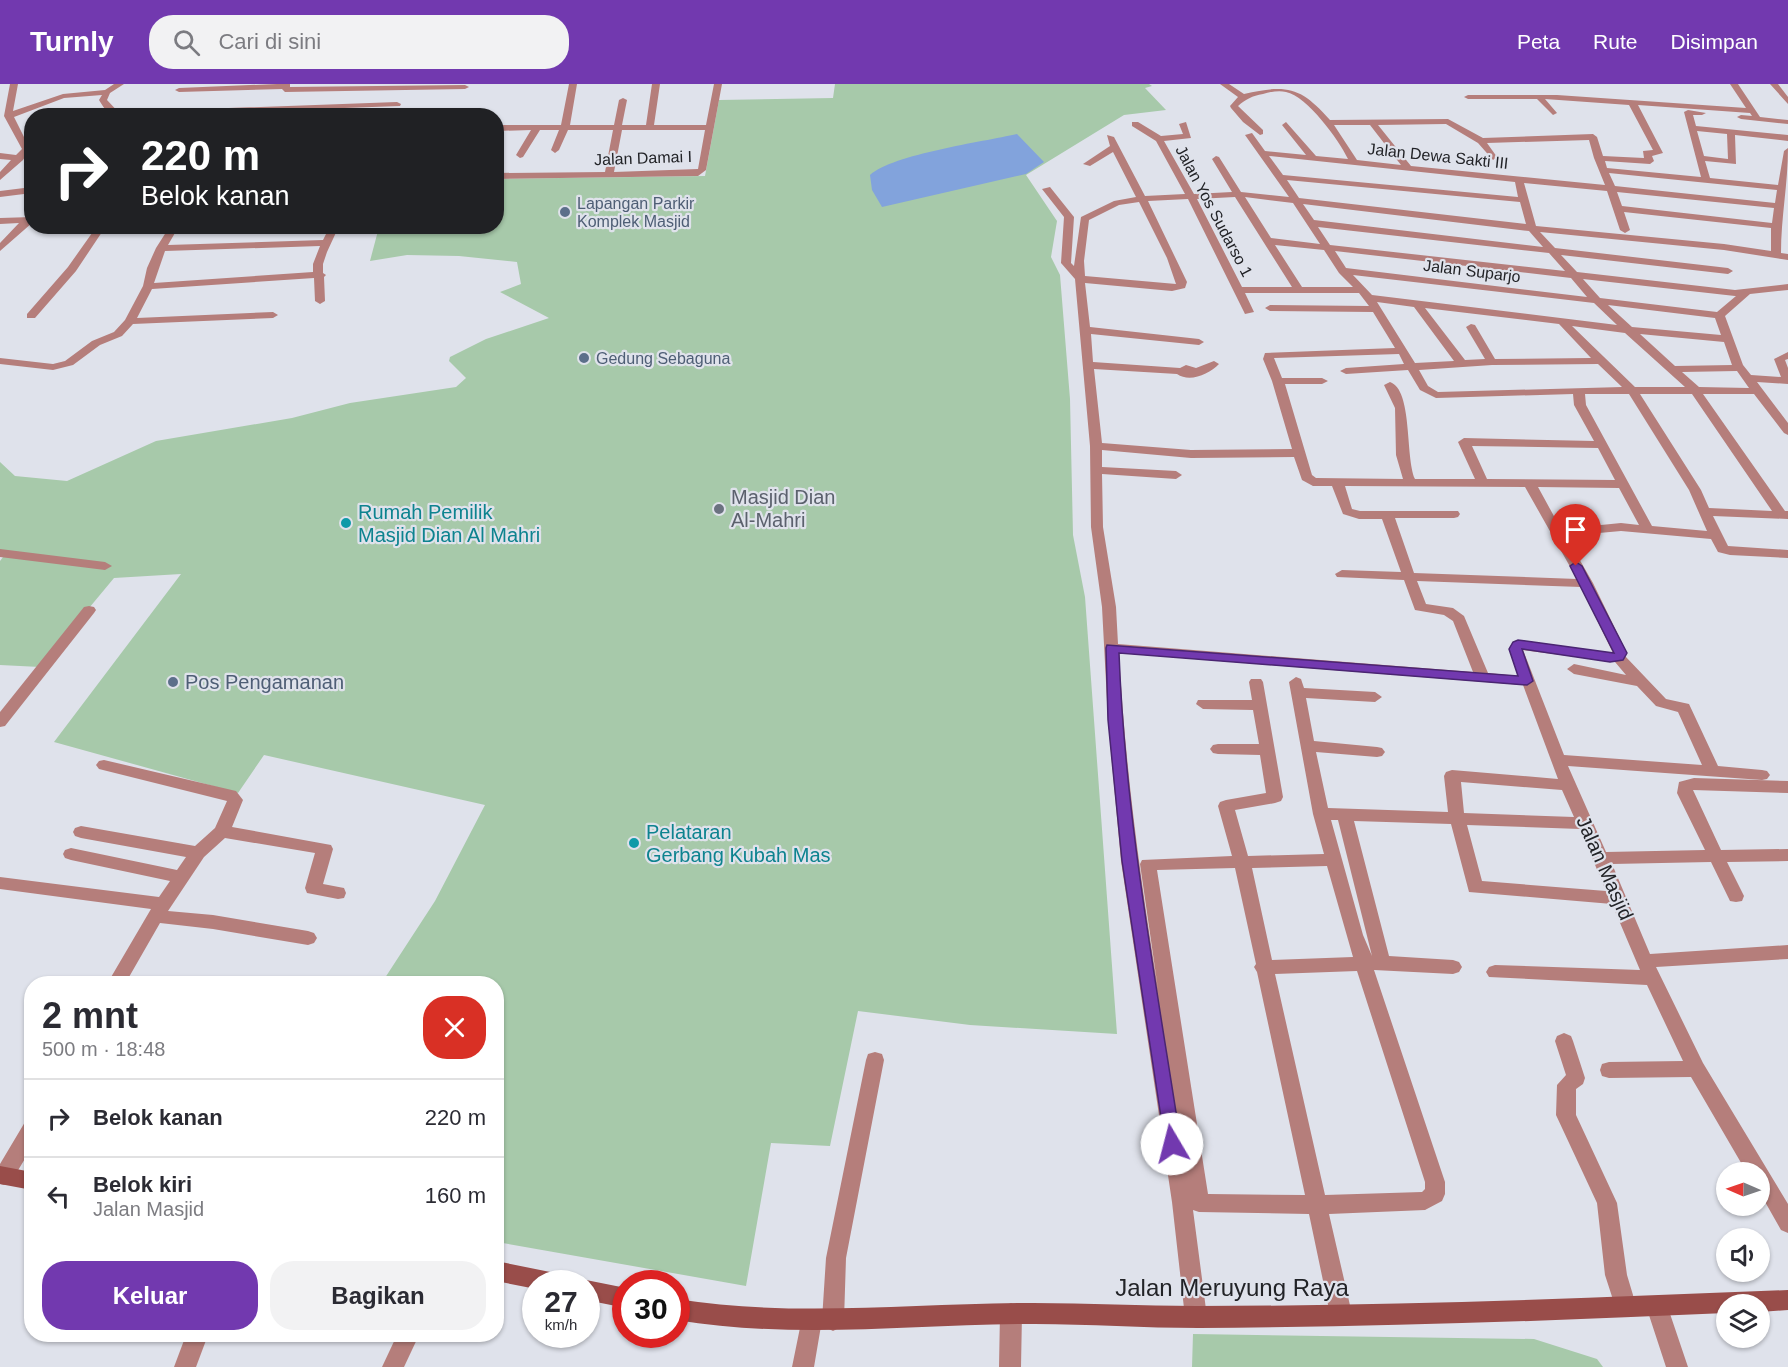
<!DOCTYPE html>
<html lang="id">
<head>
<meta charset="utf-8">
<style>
  :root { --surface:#fff; --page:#f2f2f3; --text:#2b2b33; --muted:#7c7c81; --line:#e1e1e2; --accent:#7239af }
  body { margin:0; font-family:Helvetica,sans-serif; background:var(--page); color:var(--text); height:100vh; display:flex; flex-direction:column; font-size:22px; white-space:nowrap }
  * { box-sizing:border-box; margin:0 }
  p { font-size:20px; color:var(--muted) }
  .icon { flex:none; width:33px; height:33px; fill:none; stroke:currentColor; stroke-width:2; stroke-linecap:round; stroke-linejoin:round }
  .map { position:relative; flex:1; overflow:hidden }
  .side { position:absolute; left:24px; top:892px; width:480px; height:366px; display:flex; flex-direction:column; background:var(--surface); border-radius:24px; box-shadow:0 2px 4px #0004 }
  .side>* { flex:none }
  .guide { position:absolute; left:24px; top:24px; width:480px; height:126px; border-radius:24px; box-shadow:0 2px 4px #0004; background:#202124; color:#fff; overflow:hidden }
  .needle { width:39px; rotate:272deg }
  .controls { position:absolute; left:1716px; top:1078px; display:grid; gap:12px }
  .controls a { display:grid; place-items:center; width:54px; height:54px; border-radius:50%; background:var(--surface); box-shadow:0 2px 4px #0004; font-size:30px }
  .speed { position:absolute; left:522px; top:1186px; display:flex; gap:12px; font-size:30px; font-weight:700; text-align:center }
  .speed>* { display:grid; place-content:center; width:78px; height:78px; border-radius:50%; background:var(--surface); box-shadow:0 2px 4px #0004; line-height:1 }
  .speed small { font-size:15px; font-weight:400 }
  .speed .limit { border:9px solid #d22; background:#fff; color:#111 }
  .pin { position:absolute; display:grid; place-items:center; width:51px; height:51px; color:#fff; margin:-62px -26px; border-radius:50% 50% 50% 0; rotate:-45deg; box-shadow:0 0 6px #0007 }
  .pin .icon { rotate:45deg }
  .me { position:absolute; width:66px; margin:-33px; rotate:352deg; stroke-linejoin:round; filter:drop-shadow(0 0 4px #0008) }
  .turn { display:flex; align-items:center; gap:21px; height:126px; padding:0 18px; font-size:27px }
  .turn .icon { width:78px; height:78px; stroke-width:2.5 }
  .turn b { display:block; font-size:42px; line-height:51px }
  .round { display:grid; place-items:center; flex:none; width:63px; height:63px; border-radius:24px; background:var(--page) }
  .summary { display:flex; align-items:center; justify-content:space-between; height:102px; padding:0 18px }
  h1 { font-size:36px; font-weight:800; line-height:45px }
  .primary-button { display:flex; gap:12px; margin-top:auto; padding:12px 18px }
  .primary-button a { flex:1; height:69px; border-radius:24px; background:var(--accent); color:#fff; font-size:24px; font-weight:800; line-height:69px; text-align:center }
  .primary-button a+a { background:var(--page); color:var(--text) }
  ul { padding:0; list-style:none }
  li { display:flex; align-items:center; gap:18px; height:78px; padding:0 18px; border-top:2px solid var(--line) }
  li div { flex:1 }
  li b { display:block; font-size:22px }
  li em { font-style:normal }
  header { display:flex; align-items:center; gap:36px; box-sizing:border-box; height:84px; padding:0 30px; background:var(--accent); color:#fff }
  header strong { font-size:28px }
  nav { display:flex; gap:33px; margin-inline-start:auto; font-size:21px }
  .search { width:420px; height:54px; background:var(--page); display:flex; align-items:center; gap:15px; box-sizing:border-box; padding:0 21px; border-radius:24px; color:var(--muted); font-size:22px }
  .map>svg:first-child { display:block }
  .green { fill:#a7c9aa }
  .water { fill:#82a3dc }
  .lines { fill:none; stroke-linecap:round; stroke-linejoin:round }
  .street { fill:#b57e7b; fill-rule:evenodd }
  .secondary { fill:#994d4a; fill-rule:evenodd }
  .route { fill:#7239af; stroke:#4a2572; stroke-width:1.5 }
  .service-dot { fill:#5c6f8a; stroke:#dfe2eb; stroke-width:2 }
  .worship-dot { fill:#6b7280; stroke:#dfe2eb; stroke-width:2 }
  .culture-dot { fill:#0f9aa8; stroke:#dfe2eb; stroke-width:2 }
  .labels { text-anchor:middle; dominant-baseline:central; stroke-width:4.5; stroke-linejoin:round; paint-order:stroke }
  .far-street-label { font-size:16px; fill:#222327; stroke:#dfe2eb }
  .far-service-label { font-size:16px; fill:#4e5e75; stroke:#dfe2eb; text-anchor:start }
  .worship-label { font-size:20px; fill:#5b616d; stroke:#dfe2eb; text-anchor:start }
  .culture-label { font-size:20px; fill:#0d838f; stroke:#dfe2eb; text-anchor:start }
  .service-label { font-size:20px; fill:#4e5e75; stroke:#dfe2eb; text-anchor:start }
  .street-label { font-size:20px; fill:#222327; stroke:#dfe2eb }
  .near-street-label { font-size:24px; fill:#222327; stroke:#dfe2eb }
</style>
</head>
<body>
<header>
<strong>Turnly</strong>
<div class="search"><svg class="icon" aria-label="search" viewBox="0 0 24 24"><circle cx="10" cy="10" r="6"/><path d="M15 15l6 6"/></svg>Cari di sini</div>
<nav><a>Peta</a><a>Rute</a><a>Disimpan</a></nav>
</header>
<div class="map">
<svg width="1788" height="1283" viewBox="0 0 1788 1283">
  <rect width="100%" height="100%" fill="#dfe2eb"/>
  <path class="green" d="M835,0H1149L1152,2L1145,4L1166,26L1124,31L1026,91L1057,137L1051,173L1060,191L1070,315L1073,451L1085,513L1117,950L970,941L858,927L830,1062L771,1059L746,1202L497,1158L496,900H381L435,817L485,721L264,671L238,709L54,658L181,490L114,494L40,583L0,581V477L6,469L0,468V378L15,392L67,397L156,357L292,334L350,319L456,303L466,294L449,277L450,273L486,255L549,234L500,208L521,200L517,178L459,172L407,171L370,177L379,143L496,142L497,95L705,92L719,16L833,14Z
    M1193,1250L1534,1255L1597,1275L1603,1283H1192Z"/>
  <path class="water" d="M1017,50L1044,78L1026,90L882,123L872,106L870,91C894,70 982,58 1017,50Z"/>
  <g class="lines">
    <path class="street" d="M10,0H18L13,27L63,10L105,6L114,0H124L110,9L107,16L122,32C109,32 105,26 99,16L102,11L64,14L14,33L30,65L23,76L0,96V88L11,76L0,75V69L16,71L22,65L4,32Z
      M277,0H290V3L465,1L469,3L465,5L285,8L282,5L179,8L175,6L179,4Z
      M569,0H577L570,41H614L619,16L623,14L627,16L622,41H646L652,0H660L654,41H706L714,0H722L706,86L698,92L496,95V89L605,88L613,46H568L559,66L555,69L551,66L559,46H540L523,73L520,74L516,71L531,46L496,47V41H561ZM622,46H705L698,85L614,88Z
      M1220,0H1229L1244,10C1287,0 1301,3 1330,36L1448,35L1483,54L1593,50L1597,53L1603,72L1644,74L1643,67L1653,66L1629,21L1545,15L1557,29L1553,31L1537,15H1468L1464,13L1468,11H1557L1746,24L1730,0H1738L1760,33L1788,36V40L1741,35L1737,33L1741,31L1752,32L1750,29L1638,21L1663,69L1652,72L1654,77L1650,80L1605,77L1607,84L1701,93L1684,28L1688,26L1706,29L1702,31H1693L1696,42L1788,51V57L1735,51L1736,80L1705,77L1710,94L1778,101L1784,67L1788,64C1788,100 1781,133 1781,169L1788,170V176L1724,166L1540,148L1555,164L1728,184L1733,187L1728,190L1561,171L1577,188L1735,206L1788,200V206L1750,210L1725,232L1743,281L1751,291L1781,293L1774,275L1788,268V275L1785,276L1788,284V300L1757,298L1788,339V351L1784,349L1754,310H1703L1785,427H1788V435L1713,432L1728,462L1788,466V474L1730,471L1718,468L1711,455L1621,447L1566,452L1593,499L1627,569L1625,572L1666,615L1689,620L1718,682L1762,686L1767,687L1770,691L1767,695L1762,696L1568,682L1606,768L1705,766L1677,709L1679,698L1694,694L1788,697V709L1693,706L1721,766L1788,765V777L1727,778L1744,812L1742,817L1736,818L1730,817L1711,778L1612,780L1650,870L1788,861V875L1656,883L1703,979L1788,1120V1149L1781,1146L1760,1109V1089H1747L1691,993L1609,994L1602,992L1600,986L1602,980L1609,978L1683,977L1647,901L1489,893L1486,888L1489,883L1495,881L1640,886L1612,820L1469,808L1451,740L1354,737L1389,872L1453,876L1459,878L1462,883L1459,888L1453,890L1374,886L1445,1098V1110L1442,1117L1425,1126L1329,1130L1352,1230L1349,1237L1341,1241L1333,1237L1330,1230L1309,1130L1199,1128L1193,1126L1207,1233L1204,1240L1196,1244L1188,1240L1185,1233L1172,1118L1121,777L1108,636L1102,523L1091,443L1090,362L1075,195L1061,179L1064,133L1042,105L1050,103L1074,133L1071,179L1074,182L1081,133L1114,117L1136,113L1113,68L1090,82L1083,80L1110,62L1107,51L1114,53L1145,112L1185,110L1156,57L1132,42V38H1138L1161,52L1183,50L1179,40L1186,38L1191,54L1164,57L1194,110L1232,108L1212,75L1216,72L1219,73L1241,108L1289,113L1245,51L1252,49L1265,67L1306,71L1282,41L1286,38L1316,72L1348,75C1339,56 1307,12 1286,8C1279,6 1270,8 1263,10C1252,12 1246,15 1238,22L1263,46V50L1260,51L1243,38L1231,24L1230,22L1238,13ZM1446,40L1478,59L1493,76L1497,73L1487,59L1589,56L1594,74L1605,101L1411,82L1378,41ZM1334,41H1370L1401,81L1357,76ZM1697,47L1727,50L1728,75L1704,72ZM1269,72L1515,98L1518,113L1283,91ZM1609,89L1777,106L1775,119L1615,102ZM1287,96L1520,118L1526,140L1299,114ZM1524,99L1607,107L1620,146L1625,149L1630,146L1624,128L1771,144V167L1724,160L1536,142ZM1617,108L1774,124L1772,139L1622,122ZM1235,113L1292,203H1242L1197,115ZM1245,113L1293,119L1320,160L1271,154ZM1188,115L1245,230L1254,228L1245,209H1359L1369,222L1270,221L1265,224L1270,227L1373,228L1395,264L1265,269L1263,275L1272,297L1292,365L1191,366L1102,359L1094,285L1177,290C1190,299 1209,290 1219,280L1214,277L1196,284L1186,281L1180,284L1093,278L1091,250L1199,261L1204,258L1199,255L1090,243L1085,199L1172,207L1185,204L1187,198L1148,117ZM1139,118L1167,174L1176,200L1085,192L1084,177L1089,136L1119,121ZM1303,120L1529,147L1543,163L1314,136ZM1318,143L1549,169L1565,187L1330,161ZM1275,161L1324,166L1339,189L1353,203H1302ZM1335,167L1571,194L1587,213L1346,184ZM1353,191L1594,219L1617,241L1372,211ZM1583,195L1735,212H1736L1717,228L1600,214ZM1377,218L1414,223L1454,277L1415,279ZM1608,221L1715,234L1721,251L1632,243ZM1425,224L1559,240L1591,274L1495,275L1475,241L1471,240L1466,243L1485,275L1465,276ZM1572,242L1625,249L1685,303H1635ZM1640,250L1724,258L1732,281L1675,282ZM1399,270L1404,280L1346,284L1340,287L1346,290L1408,286L1420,306L1436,314L1573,310L1574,321L1594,357L1464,354L1458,358L1475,395H1415C1405,372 1413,306 1390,298L1384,301L1395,324L1396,371L1403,395L1316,394L1312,391L1285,300H1322L1328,297L1322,294H1282L1274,274ZM1598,280L1622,303L1438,308L1428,302L1419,286L1492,281ZM1737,287L1749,304L1699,303L1682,288ZM1585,310H1629L1689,406L1707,447L1652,442L1586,321ZM1640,310H1692L1772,427L1709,424L1701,406ZM1472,362L1598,364L1615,396L1487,395ZM1102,366L1191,374L1294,373L1302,396L1313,402H1332L1343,430L1359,435H1382L1401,488L1342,486L1335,490L1337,493L1404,496L1415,526L1444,531L1453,537L1473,588L1118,560L1116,523L1103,443L1102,390L1176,395L1182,391L1176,387L1102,383ZM1345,402L1525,403L1577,495L1414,489L1395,434H1454L1458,433L1460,430L1458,427H1360L1352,425ZM1538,403L1619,404L1639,441L1621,439L1561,445ZM1417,497L1581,503L1613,569L1518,556L1513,558L1509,565L1519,592L1488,589L1464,532L1453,524L1426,520ZM1523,566L1615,578L1626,591L1574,580L1567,585L1574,590L1637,602L1656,622L1678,628L1702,681L1564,671ZM1119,569L1523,601L1558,695L1452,686L1446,688L1444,692L1448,728L1328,724L1316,668L1377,673L1382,672L1385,668L1382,664L1377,663L1314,657L1306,614L1375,618L1382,613L1375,608L1304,604L1301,595L1296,593L1289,598L1313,730L1324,770L1248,772L1235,726L1275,719L1281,717L1283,713L1263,598L1261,595H1251L1249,598L1252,616H1198L1196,620L1203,625L1253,626L1259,660H1218L1213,661L1210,665L1213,669L1218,670L1260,671L1266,709L1226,716L1220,718L1218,722L1232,772L1142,776L1140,780L1158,905C1140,793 1125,682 1119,569ZM1461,698L1562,706L1574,733L1464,729ZM1331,736H1338L1372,872L1363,851ZM1467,741L1580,745L1606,807L1482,797ZM1327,782L1353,873L1272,876L1252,784ZM1235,784L1256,880L1254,883L1257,888L1305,1111L1208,1110L1157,786ZM1357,887L1425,1098V1105L1422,1108L1325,1111L1275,890Z
      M1770,0H1778L1788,13V20Z
      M397,18L401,20L400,22L174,30L170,28L174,26Z
      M454,27H457V31L378,32Z
      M32,103V109L0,113V107Z
      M32,133V139L0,167V159L19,139L0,140V134Z
      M97,142H106L76,187L35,234H27V230L68,183Z
      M170,142H179L168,161L323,156L330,142H339L327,168L323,180V189L326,191L324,193L325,217L320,220L315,217L314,194L152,205L137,234L273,228L278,231L273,234L133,240L122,252L100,261L73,281L53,286L0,280V274L53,280L65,277L92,257L114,248L125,236L143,202L147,184L156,164ZM320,162L313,180V188L154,199L165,167Z
      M0,465L105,478L112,482L105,486L0,473Z
      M89,522L94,523L96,526L94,529L5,642L0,643V628L84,523Z
      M104,676L236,707L243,716L232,743L331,761L333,765L323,800L344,804L346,809L344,814L338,815L307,809L305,804L315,769L225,754L204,773L168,827L213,831L308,847L314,849L317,854L314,859L308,861L213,845L160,839L125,900H107L151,825L0,805V793L159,813L170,797L71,776L65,774L63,770L65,766L71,764L177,786L186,773L81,754L75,752L73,748L75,744L81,742L195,762L215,744L227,717L99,685L96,681L99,677Z
      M1564,949L1571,952L1573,957L1585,994L1583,1000L1576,1005V1031L1617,1119L1627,1191L1636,1221L1633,1228L1625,1231L1617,1228L1605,1191L1597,1119L1556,1031L1557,1001L1566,991L1555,957L1557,952Z
      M875,968L882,970L884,976L846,1174L844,1236L841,1243L833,1247L825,1243L822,1236L826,1174L866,976L868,970Z
      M32,1036V1063L11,1098L4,1101L0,1100V1080L25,1038Z
      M1657,1212L1665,1215L1688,1283H1666L1646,1222L1649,1215Z
      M1011,1219L1019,1223L1022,1230L1021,1283H999L1000,1230L1003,1223Z
      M811,1225L819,1229L822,1236L814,1283H792L803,1229Z
      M186,1251H208L196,1283H174Z
      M397,1251H419L404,1283H382Z"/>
    <path class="secondary" d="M0,1082L32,1088V1106L0,1100Z
      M496,1177L560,1190L567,1193L571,1200H536V1205L496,1197Z
      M586,1196L626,1204V1224L586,1216V1200H578Z
      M1788,1206V1226L1760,1228V1221H1726V1229C1551,1237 1375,1243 1199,1244C1144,1244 1089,1240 1035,1240C914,1240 797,1256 676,1236V1215C796,1234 914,1219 1033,1219C1088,1219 1142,1222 1196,1222C1393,1222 1591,1214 1788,1206Z"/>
  </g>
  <path class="route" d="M1576,478L1582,482L1627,569L1623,576L1610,578L1522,565L1533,597L1527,601L1119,569C1125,734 1156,897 1181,1060L1178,1066L1172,1068L1166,1066L1122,777L1108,636L1106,564L1107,561L1518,592L1509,565L1513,558L1518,556L1614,569L1570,482Z"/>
  <g class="service-dot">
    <circle cx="565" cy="128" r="6"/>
    <circle cx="584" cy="274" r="6"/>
    <circle cx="173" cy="598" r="6"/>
  </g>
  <circle class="worship-dot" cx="719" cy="425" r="6"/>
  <g class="culture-dot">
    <circle cx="346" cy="439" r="6"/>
    <circle cx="634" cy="759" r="6"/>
  </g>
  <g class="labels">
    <g class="far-street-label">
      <text transform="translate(1438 72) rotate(6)">Jalan Dewa Sakti III</text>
      <text transform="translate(643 74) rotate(-2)">Jalan Damai I</text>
      <text transform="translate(1214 127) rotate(62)">Jalan Yos Sudarso 1</text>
      <text transform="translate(1472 187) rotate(7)">Jalan Suparjo</text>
    </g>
    <g class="far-service-label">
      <text x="577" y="119">Lapangan Parkir<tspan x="577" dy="18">Komplek Masjid</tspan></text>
      <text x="596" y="274">Gedung Sebaguna</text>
    </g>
    <g class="worship-label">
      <text x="731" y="413">Masjid Dian<tspan x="731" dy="23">Al-Mahri</tspan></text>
    </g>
    <g class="culture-label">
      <text x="358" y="428">Rumah Pemilik<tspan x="358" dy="23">Masjid Dian Al Mahri</tspan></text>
      <text x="646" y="748">Pelataran<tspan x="646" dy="23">Gerbang Kubah Mas</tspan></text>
    </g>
    <g class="service-label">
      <text x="185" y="598">Pos Pengamanan</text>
    </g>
    <g class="street-label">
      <text transform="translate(1605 784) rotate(66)">Jalan Masjid</text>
    </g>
    <g class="near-street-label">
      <text x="1232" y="1203">Jalan Meruyung Raya</text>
    </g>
  </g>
</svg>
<div class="controls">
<a><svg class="needle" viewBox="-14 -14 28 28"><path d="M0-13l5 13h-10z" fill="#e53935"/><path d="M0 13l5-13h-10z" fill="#7c7c81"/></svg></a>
<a><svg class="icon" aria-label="sound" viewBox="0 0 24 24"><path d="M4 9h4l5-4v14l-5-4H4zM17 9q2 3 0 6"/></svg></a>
<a><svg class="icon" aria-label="layers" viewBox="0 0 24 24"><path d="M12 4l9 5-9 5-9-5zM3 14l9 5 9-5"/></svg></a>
</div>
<div class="speed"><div>27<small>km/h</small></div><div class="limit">30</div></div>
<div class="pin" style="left:1576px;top:482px;background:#d93025"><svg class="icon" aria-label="arrive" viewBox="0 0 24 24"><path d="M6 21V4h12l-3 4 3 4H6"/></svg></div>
<svg class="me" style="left:1172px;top:1060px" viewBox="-20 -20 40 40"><circle r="19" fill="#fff"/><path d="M0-13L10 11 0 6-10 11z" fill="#7239af"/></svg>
<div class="guide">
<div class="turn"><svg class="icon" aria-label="right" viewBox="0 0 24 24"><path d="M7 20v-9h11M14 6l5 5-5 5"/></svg><div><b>220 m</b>Belok kanan</div></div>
</div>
<section class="side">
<div class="summary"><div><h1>2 mnt</h1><p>500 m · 18:48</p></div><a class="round" style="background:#d93025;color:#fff"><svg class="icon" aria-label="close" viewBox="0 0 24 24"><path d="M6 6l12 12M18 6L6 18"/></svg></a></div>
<ul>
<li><svg class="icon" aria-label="right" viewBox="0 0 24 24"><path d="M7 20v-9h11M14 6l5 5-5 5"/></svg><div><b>Belok kanan</b></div><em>220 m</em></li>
<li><svg class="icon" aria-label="left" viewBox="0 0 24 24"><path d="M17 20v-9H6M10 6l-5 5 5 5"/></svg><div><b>Belok kiri</b><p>Jalan Masjid</p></div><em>160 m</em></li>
</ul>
<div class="primary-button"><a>Keluar</a><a>Bagikan</a></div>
</section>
</div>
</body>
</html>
